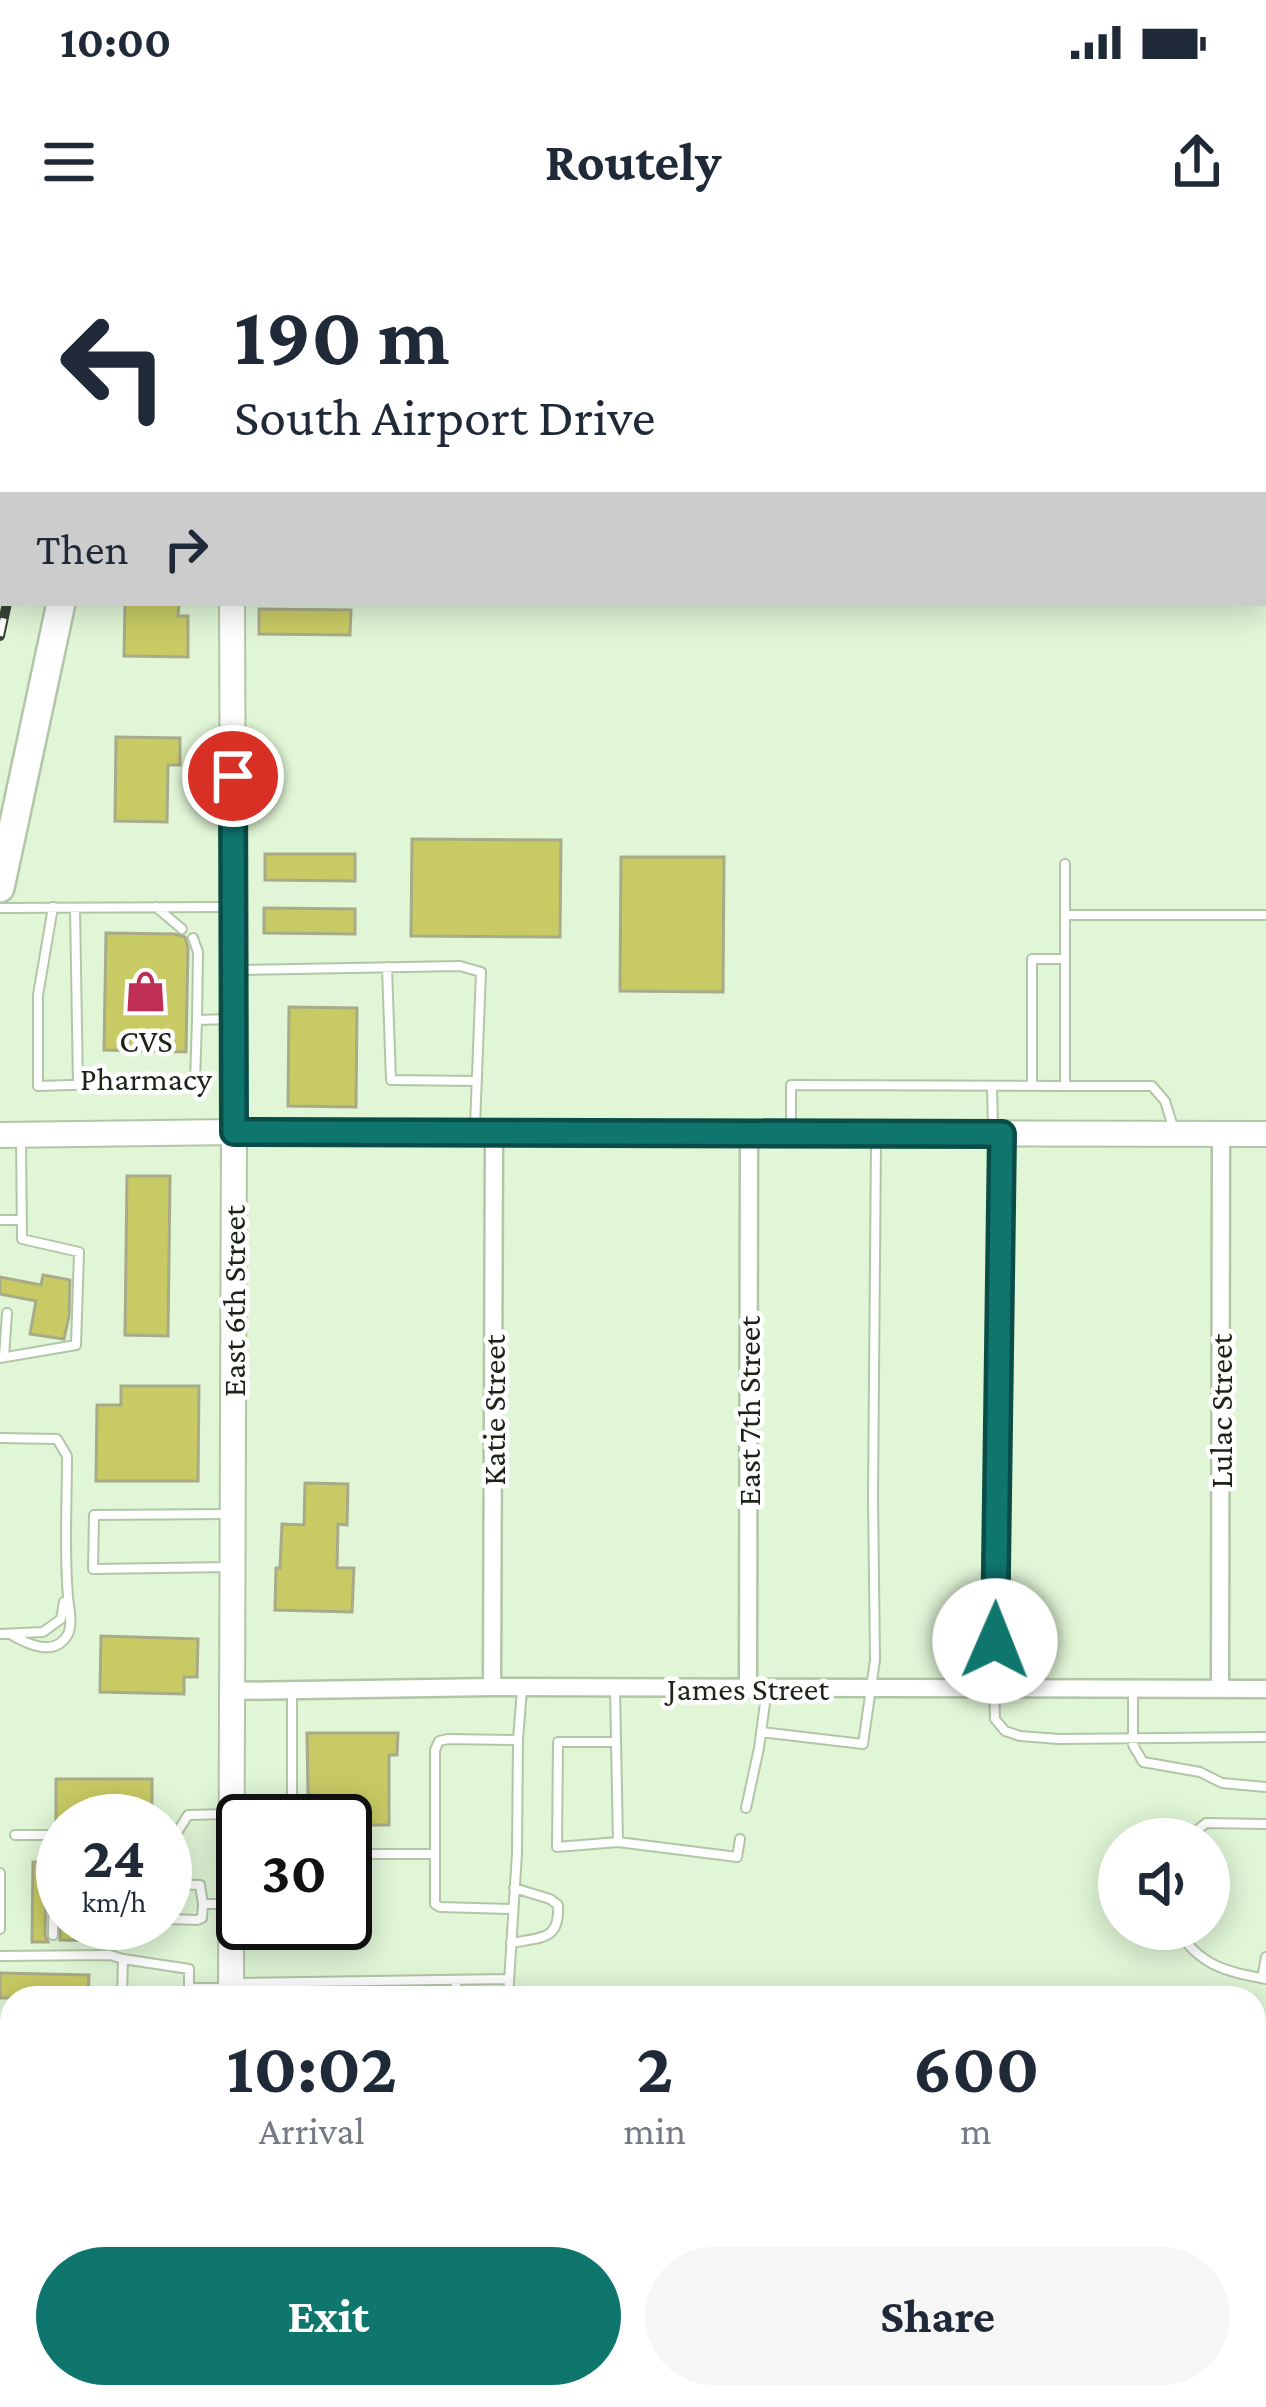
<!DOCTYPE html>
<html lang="en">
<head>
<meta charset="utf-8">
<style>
  :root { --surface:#fff; --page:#f6f6f7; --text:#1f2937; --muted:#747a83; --accent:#0f766e }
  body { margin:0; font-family:"Crimson Pro",serif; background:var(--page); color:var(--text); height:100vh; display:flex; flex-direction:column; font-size:45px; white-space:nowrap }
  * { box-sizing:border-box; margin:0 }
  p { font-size:39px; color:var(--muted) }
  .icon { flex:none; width:66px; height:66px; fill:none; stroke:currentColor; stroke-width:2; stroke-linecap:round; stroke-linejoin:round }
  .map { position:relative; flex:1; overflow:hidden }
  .panel { position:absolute; left:0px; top:1746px; width:1266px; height:423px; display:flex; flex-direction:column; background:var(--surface); border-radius:36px 36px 0 0; box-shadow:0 6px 30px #0003 }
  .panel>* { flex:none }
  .hud { position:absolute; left:0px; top:0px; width:1266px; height:366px; box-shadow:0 6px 30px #0003; background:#fff; color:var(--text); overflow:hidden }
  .tools { position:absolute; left:1098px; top:1578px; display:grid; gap:24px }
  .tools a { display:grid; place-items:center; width:132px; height:132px; border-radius:50%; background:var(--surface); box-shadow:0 6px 30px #0003; font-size:60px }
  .speed { position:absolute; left:36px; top:1554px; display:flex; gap:24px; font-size:60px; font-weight:700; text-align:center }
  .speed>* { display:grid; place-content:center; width:156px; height:156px; border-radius:50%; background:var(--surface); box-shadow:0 6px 30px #0003; line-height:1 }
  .speed small { font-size:30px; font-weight:400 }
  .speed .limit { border:6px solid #111; border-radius:18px; background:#fff; color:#111 }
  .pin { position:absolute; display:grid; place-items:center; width:102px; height:102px; color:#fff; margin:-51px; border:6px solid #fff; border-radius:50%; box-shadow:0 3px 12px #0007 }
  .me { position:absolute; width:132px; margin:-66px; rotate:1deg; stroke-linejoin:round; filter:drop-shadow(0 0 9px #0008) }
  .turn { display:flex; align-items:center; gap:42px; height:252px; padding:0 36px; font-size:54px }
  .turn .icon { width:156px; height:156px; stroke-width:2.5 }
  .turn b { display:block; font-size:84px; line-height:102px }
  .then { display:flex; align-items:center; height:114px; padding:0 36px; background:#0003; gap:24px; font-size:45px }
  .eta { display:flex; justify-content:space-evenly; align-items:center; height:204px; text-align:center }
  .eta b { font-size:72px; font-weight:700; line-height:84px }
  .primary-button { display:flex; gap:24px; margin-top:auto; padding:24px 36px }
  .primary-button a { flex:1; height:138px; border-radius:72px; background:var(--accent); color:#fff; font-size:48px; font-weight:700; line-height:138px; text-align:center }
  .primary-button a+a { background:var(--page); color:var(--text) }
  .status { display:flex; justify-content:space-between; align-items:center; height:84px; padding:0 60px; background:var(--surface); direction:ltr }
  .status svg { height:33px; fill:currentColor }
  header { display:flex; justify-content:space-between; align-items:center; height:156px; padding:0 36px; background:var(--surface); font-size:54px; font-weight:700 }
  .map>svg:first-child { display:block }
  .green { fill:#ecc05d }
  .building { fill:#c8cb64; stroke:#a8aa88; stroke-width:3 }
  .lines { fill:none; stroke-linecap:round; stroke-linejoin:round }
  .lane-casing { stroke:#b1c6a7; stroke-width:12 }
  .street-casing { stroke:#b1c6a7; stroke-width:21 }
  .secondary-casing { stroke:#b1c6a7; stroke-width:28 }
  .primary-casing { stroke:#b1c6a7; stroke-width:32 }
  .path { stroke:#a3b49b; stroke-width:3; stroke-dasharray:3 9; stroke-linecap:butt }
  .lane { stroke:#fff; stroke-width:8 }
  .street { stroke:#fff; stroke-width:16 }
  .secondary { stroke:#fff; stroke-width:24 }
  .primary { stroke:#fff; stroke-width:27 }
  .rail-casing { stroke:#384233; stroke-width:10 }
  .rail { stroke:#fff; stroke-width:6; stroke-dasharray:18; stroke-linecap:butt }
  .route-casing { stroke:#0a4d48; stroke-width:30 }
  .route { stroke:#0f766e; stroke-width:21 }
  .labels { text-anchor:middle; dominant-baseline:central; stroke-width:9; stroke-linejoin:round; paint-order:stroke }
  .poi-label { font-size:33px; fill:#1c2418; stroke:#fff }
  .street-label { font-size:33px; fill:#1c2418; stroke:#fff }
</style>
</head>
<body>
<div class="status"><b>10:00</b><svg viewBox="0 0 49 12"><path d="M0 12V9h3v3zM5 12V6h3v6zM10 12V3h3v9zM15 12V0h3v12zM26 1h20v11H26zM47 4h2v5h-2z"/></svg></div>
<header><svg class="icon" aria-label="menu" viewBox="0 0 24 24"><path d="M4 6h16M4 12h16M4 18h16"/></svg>Routely<svg class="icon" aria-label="share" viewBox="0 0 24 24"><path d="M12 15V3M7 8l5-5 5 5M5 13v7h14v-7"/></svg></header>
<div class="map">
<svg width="1266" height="2167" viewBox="0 0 1266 2167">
  <rect width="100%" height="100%" fill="#e0f6d6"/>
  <path class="green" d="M249,2157H728V2167H250Z"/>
  <path class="building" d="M125,363H179L178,376H188V417L124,416Z
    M259,369L351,370L350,395L259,394Z
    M116,497L180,498V525H168L167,582L115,581Z
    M412,599L561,600L560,697L411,696Z
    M265,614H355V641L265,640Z
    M621,617H724L723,752L620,751Z
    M264,668L355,669V694L264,693Z
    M106,693L175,694L185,697L188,708L186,812L104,810Z
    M289,767L357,768L356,867L288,866Z
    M127,936H170L168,1096L125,1095Z
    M43,1035L70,1040L69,1076L64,1099L30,1094L36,1061L0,1054V1037L41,1045Z
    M121,1146H199L198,1241H96L97,1165H121Z
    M305,1243L348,1244L347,1285L338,1284L337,1328H354L352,1372L275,1370L276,1328H280L282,1284L304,1285Z
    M101,1396L198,1399L197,1437H184V1454L100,1452Z
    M307,1493H398L397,1515H389V1585H345V1581H334V1568H322V1556L308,1555Z
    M56,1539H152V1581H56Z
    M33,1622H49L46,1636L45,1695L48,1702H32Z
    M62,1639L63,1683H119L118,1701L60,1700Z
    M0,1733L89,1735L88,1758H0Z"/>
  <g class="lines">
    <defs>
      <path id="lane" d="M1043,0L1045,3
        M1263,223L1266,226
        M1065,624V846H1152L1165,861L1174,890
        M53,667L38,755V846L195,841L197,780L229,779
        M156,667L182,689
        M0,668L226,667
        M75,668L78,845
        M1065,675H1266
        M193,698L198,712L197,780
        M387,727L391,840L476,841
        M237,730L460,726L481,732L475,886
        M992,846L993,886
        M1032,846V719H1065
        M791,888V845L1065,846
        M0,980H22
        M4,1117L7,1073
        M0,1118L76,1105L79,1012L22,999L21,896
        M0,1198L57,1199L67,1216C67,1262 64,1310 68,1357C69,1367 73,1384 68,1394C55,1418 27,1404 10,1394
        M230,1327L93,1329L94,1275L230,1274
        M0,1394L43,1392L61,1379L64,1362
        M994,1447L995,1479L1005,1491L1020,1496L1059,1499L1266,1497
        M615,1449L618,1602L737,1617L740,1599
        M1133,1450V1505L1143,1522L1200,1532L1222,1543L1266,1547
        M292,1451V1581
        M761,1492L863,1504L875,1420L873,1256L876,901
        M616,1502H558L557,1607L618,1602
        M746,1568L759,1508L767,1448
        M15,1595H63
        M165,1595L178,1591L188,1575L229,1574
        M1193,1599L1196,1591L1206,1583L1266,1584
        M345,1614H433
        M0,1633V1689
        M165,1644L200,1645L203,1664
        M513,1669L440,1667L435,1664V1510L439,1501L448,1499L518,1500
        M165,1679L197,1680L202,1678L203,1664H230
        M1176,1689C1201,1726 1224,1731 1266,1739
        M53,1695L54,1636L57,1631L63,1630
        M511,1703C541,1697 560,1701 558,1665L550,1659L514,1648
        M0,1716L110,1715L123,1719
        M1262,1738L1266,1717
        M233,1743L508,1739
        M189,1748H224
        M122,1758L123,1719L189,1729V1758
        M456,1758V1741
        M508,1758L517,1613L518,1500L522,1449
        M0,1855H12
        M374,2157V2167
        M434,2157V2167
        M1103,2162V2157
        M698,2167V2157
        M755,2167V2157
        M893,2167L895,2157
        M929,2167L932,2157"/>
      <path id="street" d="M1074,3L1077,0
        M492,1447L494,894
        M994,1447L1002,894
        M748,1449L749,893
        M1220,1449L1221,893
        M231,1451L492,1447L1266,1449
        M0,1980H12
        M1254,2080H1266
        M1254,2119H1266"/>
      <path id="secondary" d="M220,0V3
        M0,895L234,892L1266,894
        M231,1758L234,892L232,363
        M233,2167V2157"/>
      <path id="primary" d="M139,3L140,0
        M0,648L61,363"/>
    </defs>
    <use href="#lane" class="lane-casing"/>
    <use href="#street" class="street-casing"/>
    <use href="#secondary" class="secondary-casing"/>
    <use href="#primary" class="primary-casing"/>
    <path class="path" d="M267,2167L275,2157
      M653,2167L654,2157"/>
    <use href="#lane" class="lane"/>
    <use href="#street" class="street"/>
    <use href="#secondary" class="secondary"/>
    <use href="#primary" class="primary"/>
    <defs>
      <path id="rail" d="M86,3L87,0
        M0,396L7,363"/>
    </defs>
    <use href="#rail" class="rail-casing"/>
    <use href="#rail" class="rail"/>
  </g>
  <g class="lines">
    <defs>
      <path id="route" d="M233,536L234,892L1002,894L995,1401"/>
    </defs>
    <use href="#route" class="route-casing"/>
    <use href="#route" class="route"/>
  </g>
  <defs>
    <symbol id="shop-bare" viewBox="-9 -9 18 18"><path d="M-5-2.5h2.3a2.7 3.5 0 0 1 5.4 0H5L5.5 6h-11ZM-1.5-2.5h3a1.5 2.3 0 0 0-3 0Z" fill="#be2e55" stroke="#fff" stroke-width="2.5" paint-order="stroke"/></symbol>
  </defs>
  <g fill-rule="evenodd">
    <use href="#shop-bare" x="116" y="722" width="59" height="59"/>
  </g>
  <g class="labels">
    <g class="poi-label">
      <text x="146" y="800">CVS<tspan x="146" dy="38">Pharmacy</tspan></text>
    </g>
    <g class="street-label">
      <text transform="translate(233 1061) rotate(-90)">East 6th Street</text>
      <text transform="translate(493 1170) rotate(-90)">Katie Street</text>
      <text transform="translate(748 1171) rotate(-90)">East 7th Street</text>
      <text transform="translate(1220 1171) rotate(-90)">Lulac Street</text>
      <text x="748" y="1448">James Street</text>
    </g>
  </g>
</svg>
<div class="tools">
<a><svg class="icon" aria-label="sound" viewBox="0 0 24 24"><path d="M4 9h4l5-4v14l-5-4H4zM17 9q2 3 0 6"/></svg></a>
</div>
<div class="speed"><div>24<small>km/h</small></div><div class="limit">30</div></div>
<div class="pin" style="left:233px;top:536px;background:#d93025"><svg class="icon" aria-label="arrive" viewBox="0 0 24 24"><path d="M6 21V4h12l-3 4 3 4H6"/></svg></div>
<svg class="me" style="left:995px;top:1401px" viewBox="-20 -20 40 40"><circle r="19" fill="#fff"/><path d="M0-13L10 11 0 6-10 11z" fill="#0f766e"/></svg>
<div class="hud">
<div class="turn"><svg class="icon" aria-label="left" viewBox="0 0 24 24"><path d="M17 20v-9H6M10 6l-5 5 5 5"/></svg><div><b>190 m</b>South Airport Drive</div></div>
<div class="then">Then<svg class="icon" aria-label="right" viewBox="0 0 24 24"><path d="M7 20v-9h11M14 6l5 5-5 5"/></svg></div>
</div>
<section class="panel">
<div class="eta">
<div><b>10:02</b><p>Arrival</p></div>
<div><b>2</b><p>min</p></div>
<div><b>600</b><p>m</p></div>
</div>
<div class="primary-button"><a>Exit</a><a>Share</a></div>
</section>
</div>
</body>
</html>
